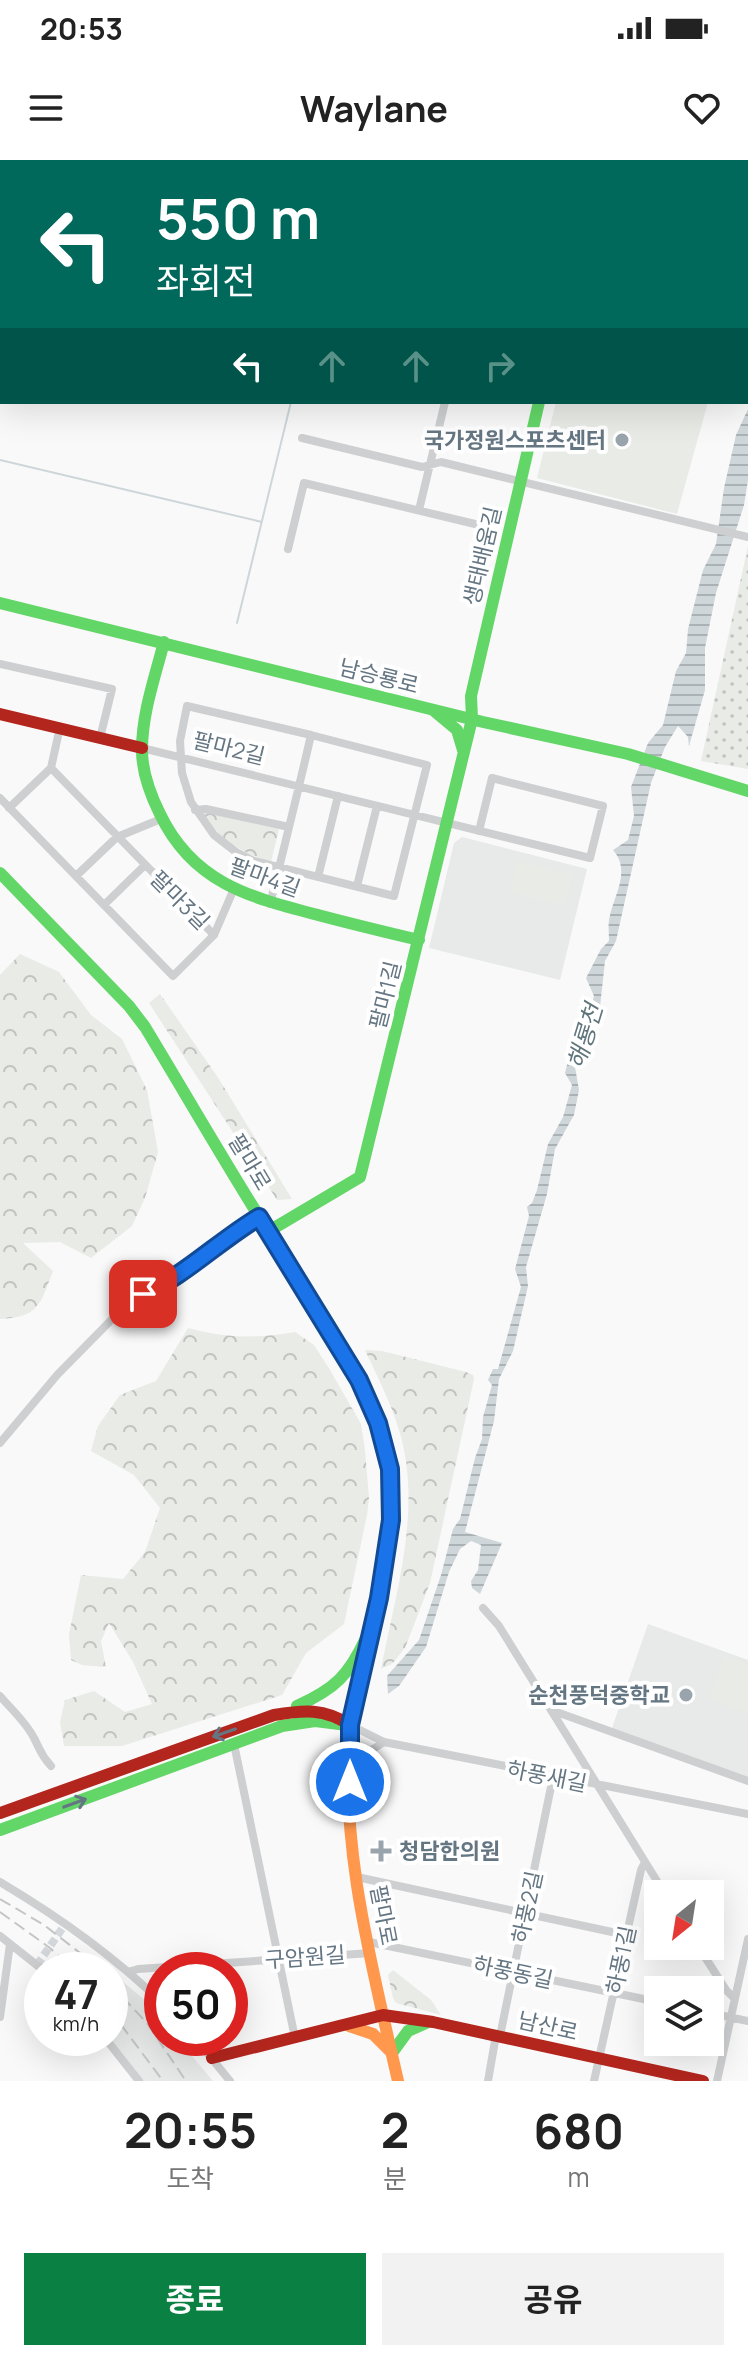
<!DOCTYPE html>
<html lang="ko">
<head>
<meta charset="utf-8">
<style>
  :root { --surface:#fff; --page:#f2f2f2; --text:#222; --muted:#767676; --accent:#0b8043 }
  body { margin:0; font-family:Manrope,"Noto Sans KR",sans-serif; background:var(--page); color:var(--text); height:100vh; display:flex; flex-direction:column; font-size:30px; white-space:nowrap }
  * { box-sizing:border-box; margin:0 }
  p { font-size:26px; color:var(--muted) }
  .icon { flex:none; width:44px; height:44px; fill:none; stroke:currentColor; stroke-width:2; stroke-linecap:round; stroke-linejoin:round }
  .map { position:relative; height:1921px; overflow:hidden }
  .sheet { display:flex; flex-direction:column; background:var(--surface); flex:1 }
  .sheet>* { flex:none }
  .guide { position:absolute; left:0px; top:0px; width:748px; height:244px; box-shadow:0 8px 32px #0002; background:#00695c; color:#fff; overflow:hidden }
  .needle { width:52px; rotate:210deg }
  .buttons { position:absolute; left:644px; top:1720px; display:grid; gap:16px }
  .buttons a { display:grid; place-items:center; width:80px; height:80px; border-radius:0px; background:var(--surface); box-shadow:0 8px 32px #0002; font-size:40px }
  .speed { position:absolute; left:24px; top:1792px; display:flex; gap:16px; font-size:40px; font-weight:700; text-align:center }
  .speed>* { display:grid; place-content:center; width:104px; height:104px; border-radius:50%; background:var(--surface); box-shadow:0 8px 32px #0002; line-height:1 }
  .speed small { font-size:20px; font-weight:400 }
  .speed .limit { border:12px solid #d22; background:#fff; color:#111 }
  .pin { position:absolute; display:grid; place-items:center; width:68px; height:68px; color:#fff; margin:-34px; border-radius:16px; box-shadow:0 4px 12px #0006 }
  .me { position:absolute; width:88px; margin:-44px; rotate:0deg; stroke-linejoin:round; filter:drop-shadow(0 0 6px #0008) }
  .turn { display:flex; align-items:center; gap:28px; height:168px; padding:0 24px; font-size:36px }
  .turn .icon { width:104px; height:104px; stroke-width:2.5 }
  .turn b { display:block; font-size:56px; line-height:68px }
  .lanes { display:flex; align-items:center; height:76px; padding:0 24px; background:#0003; justify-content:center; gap:40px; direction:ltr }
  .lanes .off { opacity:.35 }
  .eta { display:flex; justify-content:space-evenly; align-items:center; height:136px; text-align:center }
  .eta b { font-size:48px; font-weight:700; line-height:56px }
  .button { display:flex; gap:16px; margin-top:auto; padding:16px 24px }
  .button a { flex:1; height:92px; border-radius:0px; background:var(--accent); color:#fff; font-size:32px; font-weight:700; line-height:92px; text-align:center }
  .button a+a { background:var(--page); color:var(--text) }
  .status { display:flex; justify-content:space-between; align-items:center; height:56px; padding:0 40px; background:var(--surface); direction:ltr }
  .status svg { height:22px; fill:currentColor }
  header { display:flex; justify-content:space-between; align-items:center; height:104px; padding:0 24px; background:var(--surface); font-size:36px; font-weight:700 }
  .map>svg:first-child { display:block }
  .built { fill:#e8e9e9 }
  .forest { fill:url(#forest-crowns) }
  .garden { fill:url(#garden-dots) }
  .pitch { fill:#e8ebe6 }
  .water { fill:url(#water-rules) }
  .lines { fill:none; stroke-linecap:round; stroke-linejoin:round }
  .stream { stroke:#ced6d9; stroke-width:2 }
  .street-tunnel { stroke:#d4d8dc; stroke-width:8; stroke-dasharray:8 4; stroke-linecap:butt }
  .street { stroke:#cecfd0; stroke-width:8 }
  .fast { stroke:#63d668; stroke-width:12 }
  .slow { stroke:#ff974d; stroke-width:12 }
  .jam { stroke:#b3261e; stroke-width:12 }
  .rail { stroke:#c3c5c6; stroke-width:2; stroke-dasharray:12 6; stroke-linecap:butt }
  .oneway { stroke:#657683 }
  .route-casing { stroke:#114b97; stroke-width:20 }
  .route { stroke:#1a73e8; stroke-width:14 }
  .poi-dot { fill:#99a4ac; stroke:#fff; stroke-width:3 }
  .labels { text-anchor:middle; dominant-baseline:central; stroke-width:8; stroke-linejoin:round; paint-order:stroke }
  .poi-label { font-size:22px; font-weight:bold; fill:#657683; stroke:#fff; text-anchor:end }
  .street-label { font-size:22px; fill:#657683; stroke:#fff }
  .water-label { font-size:24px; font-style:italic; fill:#60757c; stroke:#fff }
</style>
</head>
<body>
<div class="status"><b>20:53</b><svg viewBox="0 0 49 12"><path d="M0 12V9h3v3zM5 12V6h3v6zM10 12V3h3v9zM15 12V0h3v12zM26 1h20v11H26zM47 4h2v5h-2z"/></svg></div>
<header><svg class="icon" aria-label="menu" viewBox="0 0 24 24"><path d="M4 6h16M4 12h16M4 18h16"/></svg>Waylane<svg class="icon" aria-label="heart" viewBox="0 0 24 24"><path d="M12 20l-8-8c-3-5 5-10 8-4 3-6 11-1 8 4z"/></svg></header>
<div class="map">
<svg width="748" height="1921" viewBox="0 0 748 1921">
  <defs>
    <pattern id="forest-crowns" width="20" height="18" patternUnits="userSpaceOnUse" patternTransform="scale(2)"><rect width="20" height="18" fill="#e8ebe6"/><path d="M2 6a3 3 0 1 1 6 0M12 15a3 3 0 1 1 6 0" fill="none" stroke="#c0c3c0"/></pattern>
    <pattern id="garden-dots" width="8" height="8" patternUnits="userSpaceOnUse" patternTransform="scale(2)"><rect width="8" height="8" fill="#e8ebe6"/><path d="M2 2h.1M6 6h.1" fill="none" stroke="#c0c3c0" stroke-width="1.8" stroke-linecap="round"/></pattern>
    <pattern id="water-rules" width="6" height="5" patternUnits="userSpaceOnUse" patternTransform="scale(2)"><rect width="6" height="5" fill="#ced6d9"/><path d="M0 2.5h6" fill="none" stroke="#abb2b5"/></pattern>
  </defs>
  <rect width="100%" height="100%" fill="#f9f9f9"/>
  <path class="built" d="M462,677L587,709L560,820L429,788L454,683Z
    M648,1464L748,1500V1621L611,1571Z
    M110,1811L147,1842L162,1860V1878H177L213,1921H139L109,1878Z"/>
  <path class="forest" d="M205,652L279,669L271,702C242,694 222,679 202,657Z
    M20,794L59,812L91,855L122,879L147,930L158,992L145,1038L132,1066L91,1098L60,1082L23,1083L53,1111C40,1144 40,1157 0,1159V815Z
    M160,834L219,919L292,1039L277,1040L149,843Z
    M188,1168C226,1178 255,1179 295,1172L314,1185L330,1210L361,1264L365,1290L369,1338L367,1355L344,1464L306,1493L282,1535L122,1586H64L60,1562L65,1540L94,1531L125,1552L152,1544L133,1502L109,1463L101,1481L106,1507L82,1505L71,1500L69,1474L81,1415L123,1419L145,1392L160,1348L134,1315L91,1291L98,1266L120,1235L156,1221Z
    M365,1190L382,1191L466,1212L473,1215L474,1219L430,1423L405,1488L392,1504L381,1509C396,1431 423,1348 399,1270C391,1243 377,1216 365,1190Z
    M393,1810L431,1840L441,1855L396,1843L393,1838L388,1815Z"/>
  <path class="garden" d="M748,386V609L701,601Z"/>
  <path class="pitch" d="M609,0H748L746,100V2H609Z
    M556,242H708L677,354L537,318Z
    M517,701L573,715L565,746L509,732Z
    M724,1495L748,1504V1553L709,1539Z"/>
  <path class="water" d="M748,249V320L744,345L716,433L705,488V530L689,586L688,577L678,566L665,587L651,623L616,781L605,801L600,847L584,872L578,894L575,907L579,930L574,955L555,989L547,1034L526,1107L528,1126L513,1191L499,1219L494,1261L465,1372L502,1383L480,1434L472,1428L471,1421L478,1410L481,1385L471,1381L460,1389L449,1412L426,1487L399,1526L388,1534L387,1516L419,1480L441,1415L453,1369L460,1359L475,1298L482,1279L483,1257L492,1225L488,1220L493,1209H498L521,1127L515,1109L529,1056L527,1047L532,1043L537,1030L548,984L563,957L572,925L565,913L576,870L590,851L594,836L586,818L601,789L609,781C609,774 608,767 609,760C613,736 632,712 613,690L628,680L634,656L631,627L648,583L663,565L676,511L686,493L688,469L703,410L716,384L724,328L736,275Z"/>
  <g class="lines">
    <path class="stream" d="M547,2L551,0
      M0,64L2,65
      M0,300L262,362
      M237,463L291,242"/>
    <path class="street-tunnel" d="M37,1805L66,1763"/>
    <path class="street" d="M211,0L218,2
      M483,0L489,2
      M572,2L576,0
      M302,278L422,307L441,302L748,377
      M419,350L445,242
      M288,389L304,323L475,364
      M0,504L112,529L100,578
      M142,588L590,698L603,646L492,618L479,671
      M51,608L214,775
      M0,638L173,816L214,775L233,731
      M9,648L51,608L60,567
      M195,650L206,649L289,667
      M76,716L117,677L161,659
      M318,717L338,636
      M357,726L377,646
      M270,744C284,688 298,632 311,575L427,605L394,736L254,701L236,692L214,675L191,642L182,613L180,581L187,546L311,575
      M104,745L145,705
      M0,1283L58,1214L130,1141L165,1124L232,1073L259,1057
      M483,1448L499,1466L665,1734
      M0,1536C11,1549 26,1562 34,1578C41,1591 40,1594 51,1606
      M551,1550L748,1621
      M350,1565L384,1582L748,1654
      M234,1584L295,1878
      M351,1621L370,1591L384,1582
      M357,1717L626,1775
      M0,1722C59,1757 113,1795 162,1843
      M0,1776L43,1810
      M369,1782L658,1842
      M698,1786L726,1830L734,1838
      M128,1812L138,1809L371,1793
      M710,1853L748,1861
      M0,1857L10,1784
      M500,1876L553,1617
      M105,1878L139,1921
      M195,1878L230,1921
      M488,1921L496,1875
      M594,1921L641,1710L645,1702
      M717,1921L748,1779"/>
    <path class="fast" d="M0,443L483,562L628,594L748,631
      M164,482C155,517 142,553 142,590C142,612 150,634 160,654C193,723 249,737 318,755C352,764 385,772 419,780
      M433,550L457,570L463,590
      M0,713L129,846L145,867C182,928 217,989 255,1050C316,1147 401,1247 391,1369
      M269,1071L360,1017L472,559L471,536L539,242
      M297,1546C335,1529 349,1515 366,1478
      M0,1670L282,1566L315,1561L347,1565
      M392,1893L408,1871L426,1863"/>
    <path class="slow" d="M602,2L603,0
      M391,1369C387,1417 375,1465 364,1512C359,1530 352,1547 350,1565C339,1685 372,1806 398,1921
      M349,1866L373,1874L390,1891"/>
    <path class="jam" d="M0,554L142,588
      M0,1653L274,1555C304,1550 324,1548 350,1565
      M212,1898L383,1855L433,1862L703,1921"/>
    <path class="rail" d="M0,1739L44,1765L102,1810
      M0,1752L50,1788L74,1810
      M110,1824L147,1863L186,1921
      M110,1850L163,1921"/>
  </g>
  <defs><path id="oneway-shaft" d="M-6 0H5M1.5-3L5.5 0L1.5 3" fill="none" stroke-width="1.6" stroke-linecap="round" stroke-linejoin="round" transform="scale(2)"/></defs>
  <g class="oneway">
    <use href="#oneway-shaft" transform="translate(224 1573) rotate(161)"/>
    <use href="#oneway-shaft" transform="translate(75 1643) rotate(-20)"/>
  </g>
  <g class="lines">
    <defs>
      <path id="route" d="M143,1134C183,1117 220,1080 259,1057L359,1220L378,1263L390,1309L391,1360L379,1438L350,1565V1622"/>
    </defs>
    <use href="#route" class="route-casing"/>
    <use href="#route" class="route"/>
  </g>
  <g class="poi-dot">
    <circle cx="622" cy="280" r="8"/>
    <circle cx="686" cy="1535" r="8"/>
    <path d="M377 1679h8v8h8v8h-8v8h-8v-8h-8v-8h8z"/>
  </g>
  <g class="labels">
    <g class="poi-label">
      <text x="606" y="280">국가정원스포츠센터</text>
      <text x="670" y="1535">순천풍덕중학교</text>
      <text x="399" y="1691" text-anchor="start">청담한의원</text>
    </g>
    <g class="street-label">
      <text transform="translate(482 396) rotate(-77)">생태배움길</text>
      <text transform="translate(379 516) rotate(14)">남승룡로</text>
      <text transform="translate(229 588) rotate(14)">팔마2길</text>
      <text transform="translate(265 717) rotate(20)">팔마4길</text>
      <text transform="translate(180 740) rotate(45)">팔마3길</text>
      <text transform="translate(385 835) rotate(-76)">팔마1길</text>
      <text transform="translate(250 1002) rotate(59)">팔마로</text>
      <text transform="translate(547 1616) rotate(11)">하풍새길</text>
      <text transform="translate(527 1747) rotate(-78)">하풍2길</text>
      <text transform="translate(384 1755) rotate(79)">팔마로</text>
      <text transform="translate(305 1797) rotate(-4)">구암원길</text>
      <text transform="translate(621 1800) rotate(-78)">하풍1길</text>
      <text transform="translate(513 1812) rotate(12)">하풍동길</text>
      <text transform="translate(548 1866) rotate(13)">남산로</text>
    </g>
    <g class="water-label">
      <text transform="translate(584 876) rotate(-73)">해룡천</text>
    </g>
  </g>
</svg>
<div class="buttons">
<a><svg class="needle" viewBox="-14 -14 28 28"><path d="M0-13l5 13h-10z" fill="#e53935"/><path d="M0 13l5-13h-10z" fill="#767676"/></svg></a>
<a><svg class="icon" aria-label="layers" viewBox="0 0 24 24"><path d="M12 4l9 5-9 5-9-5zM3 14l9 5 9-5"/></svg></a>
</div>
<div class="speed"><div>47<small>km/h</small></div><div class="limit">50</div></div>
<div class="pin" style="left:143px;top:1134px;background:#d93025"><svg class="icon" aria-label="arrive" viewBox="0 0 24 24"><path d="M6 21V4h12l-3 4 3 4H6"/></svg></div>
<svg class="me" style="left:350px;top:1622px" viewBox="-20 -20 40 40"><circle r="17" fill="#1a73e8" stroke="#fff" stroke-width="3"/><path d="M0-11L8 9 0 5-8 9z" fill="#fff"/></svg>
<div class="guide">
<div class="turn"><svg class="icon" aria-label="left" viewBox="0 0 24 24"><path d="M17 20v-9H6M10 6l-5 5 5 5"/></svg><div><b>550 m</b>좌회전</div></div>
<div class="lanes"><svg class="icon" aria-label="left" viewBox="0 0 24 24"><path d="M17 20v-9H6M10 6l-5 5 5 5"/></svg><svg class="icon off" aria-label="ahead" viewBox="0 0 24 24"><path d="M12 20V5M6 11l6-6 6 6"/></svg><svg class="icon off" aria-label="ahead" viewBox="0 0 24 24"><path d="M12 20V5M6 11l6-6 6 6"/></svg><svg class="icon off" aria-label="right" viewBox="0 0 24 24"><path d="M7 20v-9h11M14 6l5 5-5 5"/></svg></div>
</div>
</div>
<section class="sheet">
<div class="eta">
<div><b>20:55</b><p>도착</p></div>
<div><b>2</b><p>분</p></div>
<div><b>680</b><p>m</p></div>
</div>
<div class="button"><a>종료</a><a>공유</a></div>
</section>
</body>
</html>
